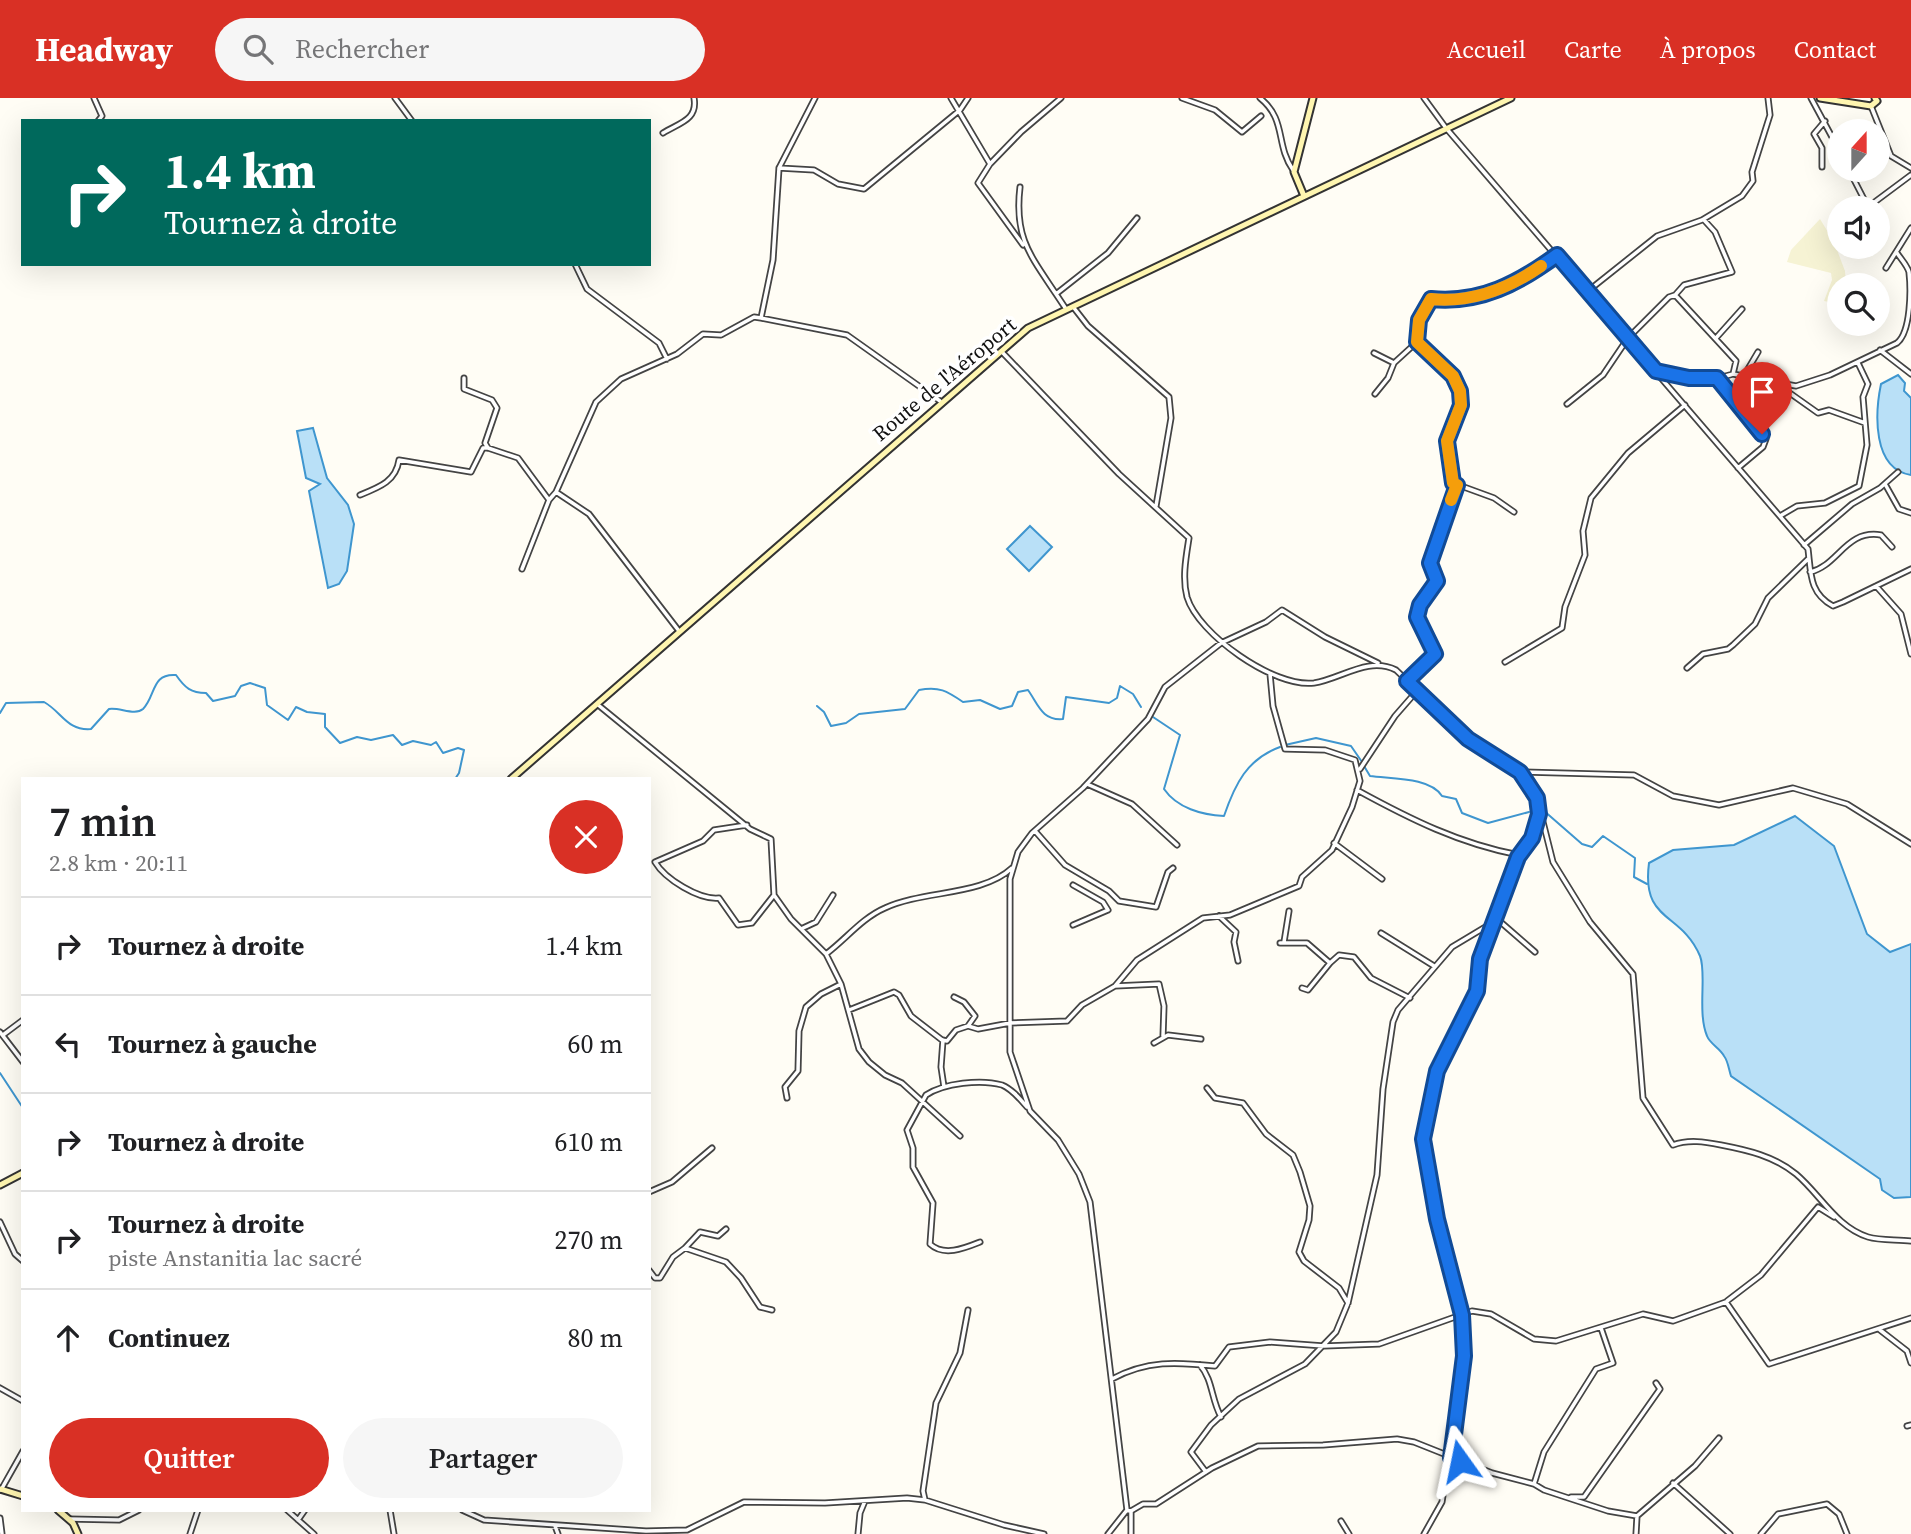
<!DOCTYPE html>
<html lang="fr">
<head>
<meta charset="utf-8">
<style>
  :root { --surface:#fff; --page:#f6f6f6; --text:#202124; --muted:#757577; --line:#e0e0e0; --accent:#d93025 }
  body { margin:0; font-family:"Source Serif 4",serif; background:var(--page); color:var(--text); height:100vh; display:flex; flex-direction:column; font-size:26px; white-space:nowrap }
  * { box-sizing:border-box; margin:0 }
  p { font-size:23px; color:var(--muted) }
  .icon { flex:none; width:38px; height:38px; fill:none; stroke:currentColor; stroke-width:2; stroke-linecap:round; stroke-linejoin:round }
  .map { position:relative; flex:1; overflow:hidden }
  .sheet { position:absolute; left:21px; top:679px; width:630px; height:735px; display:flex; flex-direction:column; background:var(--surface); border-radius:0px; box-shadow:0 7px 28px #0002 }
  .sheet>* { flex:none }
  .hud { position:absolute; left:21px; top:21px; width:630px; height:147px; border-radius:0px; box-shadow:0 7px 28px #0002; background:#00695c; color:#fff; overflow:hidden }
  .needle { width:46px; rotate:21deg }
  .fabs { position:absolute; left:1827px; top:21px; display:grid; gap:14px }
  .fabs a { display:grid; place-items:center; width:63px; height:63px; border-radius:50%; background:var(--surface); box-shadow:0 7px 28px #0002; font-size:35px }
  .pin { position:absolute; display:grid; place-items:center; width:60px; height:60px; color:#fff; margin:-72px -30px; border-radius:50% 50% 50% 0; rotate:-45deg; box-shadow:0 0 7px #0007 }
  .pin .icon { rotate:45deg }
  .me { position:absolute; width:77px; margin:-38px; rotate:348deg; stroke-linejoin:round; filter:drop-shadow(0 0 5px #0008) }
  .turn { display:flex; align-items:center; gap:24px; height:147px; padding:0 28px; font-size:32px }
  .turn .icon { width:91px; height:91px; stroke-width:2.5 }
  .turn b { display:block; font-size:49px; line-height:60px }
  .round { display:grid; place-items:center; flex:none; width:74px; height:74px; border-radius:37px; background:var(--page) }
  .summary { display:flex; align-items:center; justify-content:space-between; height:119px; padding:0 28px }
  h1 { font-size:42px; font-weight:600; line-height:52px }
  .action { display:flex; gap:14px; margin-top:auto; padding:14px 28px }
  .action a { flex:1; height:80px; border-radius:42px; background:var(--accent); color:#fff; font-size:28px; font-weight:600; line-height:80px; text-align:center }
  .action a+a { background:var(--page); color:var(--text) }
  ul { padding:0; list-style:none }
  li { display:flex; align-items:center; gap:21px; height:98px; padding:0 28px; border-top:2px solid var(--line) }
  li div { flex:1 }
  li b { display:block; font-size:26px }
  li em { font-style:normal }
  header { display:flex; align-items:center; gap:42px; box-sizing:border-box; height:98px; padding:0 35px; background:var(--accent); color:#fff }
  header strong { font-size:33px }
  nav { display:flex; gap:38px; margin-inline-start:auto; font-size:24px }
  .search { width:490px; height:63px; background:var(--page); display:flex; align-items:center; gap:18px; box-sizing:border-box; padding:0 24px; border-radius:38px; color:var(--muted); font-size:26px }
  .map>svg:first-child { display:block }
  .farmland { fill:#f6f3d4 }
  .water { fill:#b9e0f7; stroke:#3f96cf; stroke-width:2 }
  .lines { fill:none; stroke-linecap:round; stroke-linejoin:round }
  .stream { stroke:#3f96cf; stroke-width:2 }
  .street-casing { stroke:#444; stroke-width:7 }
  .secondary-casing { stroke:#333; stroke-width:9 }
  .street { stroke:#fff; stroke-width:3.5 }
  .secondary { stroke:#fff6b0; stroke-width:5 }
  .route-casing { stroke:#114b97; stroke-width:18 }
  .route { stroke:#1a73e8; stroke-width:12 }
  .slow { stroke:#f59e0b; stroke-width:12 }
  .labels { text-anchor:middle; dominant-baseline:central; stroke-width:7; stroke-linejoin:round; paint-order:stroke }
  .street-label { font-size:21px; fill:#111; stroke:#fff }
</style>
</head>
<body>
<header>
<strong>Headway</strong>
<div class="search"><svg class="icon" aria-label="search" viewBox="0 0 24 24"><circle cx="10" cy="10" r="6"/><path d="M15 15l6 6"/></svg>Rechercher</div>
<nav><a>Accueil</a><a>Carte</a><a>À propos</a><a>Contact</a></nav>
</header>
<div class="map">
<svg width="1911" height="1436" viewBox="0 0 1911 1436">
  <rect width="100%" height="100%" fill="#fffdf5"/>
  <path class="farmland" d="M1820,121L1834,144L1845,173L1846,187H1839V198L1835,205L1824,203L1832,182L1831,175L1787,164L1791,152Z"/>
  <path class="water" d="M1898,277L1905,285L1904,293L1911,300V377C1872,371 1875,315 1881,286Z
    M313,330L327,380L348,407L354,426L347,473L339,486L328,490L309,393L320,386L306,380L297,333Z
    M1030,428L1052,449L1029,473L1007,451Z
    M1795,718L1834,748L1867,836L1890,854L1911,846V1099L1894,1100L1882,1092L1880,1081L1731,978C1729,972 1728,963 1724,958C1720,950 1710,946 1707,938C1697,914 1707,875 1700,858C1681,813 1641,825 1649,765L1673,752L1734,747Z"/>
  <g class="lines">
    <path class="stream" d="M817,608L824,614L831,628L846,625L859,616L905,611L919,592C939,588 947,593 963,604L980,602L1000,611L1012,608L1018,594L1028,592C1038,606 1042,623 1063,621L1066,599L1109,605L1117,600L1120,588L1133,596L1141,609
      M0,615L6,605L44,604C62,614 67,633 91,631L109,611C119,609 135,618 143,611C156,598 151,575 176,577C185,590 191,595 206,595L213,603L235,598L241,588L250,585L265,590L267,607L288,622L296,609L307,614L325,616V629L340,645L357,639L371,642L393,637L402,647L413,643L431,647L436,644L443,655L458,650L464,652L459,675L455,681
      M1153,619L1180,637L1164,691C1177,710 1202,717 1224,718C1235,686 1247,661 1280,649
      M1285,647L1316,640L1351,648L1362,664
      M1364,668L1370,678C1391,681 1430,679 1442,698L1456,701L1462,715L1488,725L1529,714
      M1543,712L1582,746L1592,749L1603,738L1635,760L1634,779L1647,786
      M0,975L23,1010"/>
    <defs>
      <path id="street" d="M94,0L102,18L98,23
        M395,0L412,23
        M815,0L779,70L814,72L838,86L864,91L960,12L968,0
        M951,0L990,66L978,85L1023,147
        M1182,0L1215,12L1242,34L1261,18
        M1260,0C1287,22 1275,46 1293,72
        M1424,0L1446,30L1808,451C1811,475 1809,495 1833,508L1843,504L1911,471
        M1811,0L1839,52
        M1871,8L1891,58L1911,70
        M663,35C679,25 698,22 694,0
        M990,66L1021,34L1061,0
        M1822,69V50L1814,36L1825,23
        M1849,72L1868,109L1911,77
        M1020,89C1014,139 1030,157 1056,196
        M575,166L587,191L659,245L667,261
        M1886,170L1911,130
        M1588,193L1657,138L1702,122L1742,98L1753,83L1752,74L1770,17L1768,0
        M1676,196L1684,187L1732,174L1715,134L1704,122
        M1074,210L1088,228L1169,299L1171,320L1156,408
        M1066,211L1056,196L1108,155L1137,120
        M761,220L773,162L779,70
        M1716,240L1742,211
        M1880,252L1911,276
        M1002,254L1119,376L1189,440C1186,459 1182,480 1187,499C1198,536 1274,590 1314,585C1341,581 1368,558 1396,572L1468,641L1520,674L1537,700L1553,764L1590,824L1633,876L1643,1000L1673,1047C1689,1041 1705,1044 1721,1047C1747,1052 1774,1058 1796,1076C1820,1096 1836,1129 1868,1139C1881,1143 1898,1141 1911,1143
        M1374,255L1394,265L1417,244
        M1733,276L1796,288L1830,277L1897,245C1911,234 1911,192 1909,174C1907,167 1901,161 1897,155
        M1745,276L1758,254
        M464,280V291L492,302L497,310L485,345L488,350
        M1717,280L1766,341L1763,349L1738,370
        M1777,286L1818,315L1829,312L1865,325
        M1375,296L1388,280L1394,265
        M1567,306L1603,277L1628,240L1669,199L1675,197L1736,263L1733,276C1706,285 1684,275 1658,273
        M1885,386L1899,411L1911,415
        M360,397C380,389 396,383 399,362L471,374L483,350H488L518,360L549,402
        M1514,414L1494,400L1453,385L1447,343L1461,307L1460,293L1453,278L1417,244C1415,228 1420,213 1431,201C1480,206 1519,185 1557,157
        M1780,418L1797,408L1825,405L1859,388L1867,347L1863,299L1868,286L1858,265
        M1804,447L1852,406L1880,390L1898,374
        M522,471L549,402L556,394
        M1810,474C1838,468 1846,431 1881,437L1892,449
        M1876,488L1901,516L1911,556
        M679,533L589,416L556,394L596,304L621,281L677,256L703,236L721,237L754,219L761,220L847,237L940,303
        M1505,564L1562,530L1565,509L1585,457L1583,433L1591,400L1628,355L1685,307
        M1687,570L1703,556L1728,551L1733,547L1755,526L1768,500L1808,461
        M1407,583L1435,556L1417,519L1420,507L1437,483L1430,465L1457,387
        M597,606L750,731L771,741L774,797L791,821L826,856L841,886L821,896L806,909L799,933L798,973L785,989L787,1000
        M1360,671L1395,618L1416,594
        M1520,674L1634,677L1673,698L1719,707L1793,690L1847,706L1911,746
        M1087,686L1132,706L1177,747
        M1357,692C1410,721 1460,746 1519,757
        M747,727L714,732L703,743L655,764C665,781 699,802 719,800L738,827L752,825L774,797
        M1035,733L1065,767L1109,793L1119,803L1156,809L1168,774L1173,770
        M1334,745L1382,781
        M1073,787L1103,804L1108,812L1073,827
        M1219,818L1236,834L1234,844L1238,863
        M1496,820L1535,854
        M801,831L816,824L833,797
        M1381,835L1434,868
        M1284,844L1289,813
        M1280,845H1307L1330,865L1339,857L1354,859L1371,880L1410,900
        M826,856C846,841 862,820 885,810C924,792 982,798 1012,770
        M841,886L859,951L869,964L885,977L902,985L960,1038
        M1115,888L1159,886L1164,908L1163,938
        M1302,890L1308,892L1330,865
        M954,899L964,904L975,918L968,928
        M849,912L894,894L899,897L911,918L942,942L947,943L956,932L968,928L978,931L1010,925L1067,923L1082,907L1115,888L1137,862L1203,820L1230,817L1299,788L1302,779L1332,752L1352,709L1360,683L1355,662L1325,652L1285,651L1273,608L1270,576
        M0,934L23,964
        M3,937L23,922
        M943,942L941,969L944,989
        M1154,945L1168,937L1201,941
        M1207,990L1215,1000L1243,1005L1266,1036L1293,1057L1300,1074L1310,1108L1309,1122L1299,1154L1304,1163L1339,1190L1348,1205
        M649,1094L672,1084L712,1050
        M0,1124L15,1156L23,1163
        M980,1144C965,1150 944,1159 930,1146L933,1105L913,1069V1050L907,1032L926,997C944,985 981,981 1002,987C1012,991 1020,1001 1027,1009
        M685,1150L700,1134L718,1138L726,1131
        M649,1172L655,1180H660L673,1159L685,1150L726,1164L741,1180L760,1209L772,1212
        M1727,1203L1761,1177L1818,1109L1834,1119
        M1880,1232L1907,1253L1911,1265
        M1200,1267C1213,1282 1211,1301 1221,1319
        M1112,1281C1147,1262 1177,1264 1215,1268L1229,1249L1270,1244L1324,1248L1379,1246L1472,1213L1491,1216L1534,1241L1556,1243L1643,1216L1673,1223L1726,1204L1769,1266L1911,1220
        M0,1290L23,1303
        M1907,1328L1911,1327
        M1206,1374L1191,1354L1211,1327L1239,1301L1305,1266L1336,1234L1348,1205L1377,1077L1383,991L1393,924L1398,912L1452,849L1492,825
        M1673,1385L1730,1436
        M1534,1386L1544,1354L1596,1271L1613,1265L1601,1230
        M1,1392L23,1353
        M1571,1399H1584L1660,1291L1656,1285
        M925,1402L923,1393L936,1305L960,1255L968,1212
        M287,1412L314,1436
        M390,1412L394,1436
        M462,1412L484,1422L646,1433L687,1432L744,1404L825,1405L907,1400L925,1402L1004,1427L1044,1436
        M1127,1412L1131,1413L1143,1406H1156L1212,1370L1258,1348L1323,1347L1397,1341L1414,1344L1492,1375L1534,1386L1544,1392L1608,1413L1637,1418
        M0,1420L2,1436
        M69,1421L119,1422L139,1412
        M298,1422L305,1412
        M1341,1423L1349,1436
        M555,1428L558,1436
        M190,1436L198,1412
        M858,1436L860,1415L865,1403
        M1108,1436L1127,1412L1090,1104L1079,1076L1058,1042L1030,1013L1010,954V781L1018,754L1032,735L1083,690L1148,621L1165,589L1221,545L1266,524L1282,512L1325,539L1378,565
        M1131,1436V1413
        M1424,1436L1442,1404L1464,1258L1462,1217L1437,1121L1423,1040L1437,973L1477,893L1481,861L1518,759L1532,740L1539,717
        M1636,1436L1637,1418L1695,1368L1719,1340
        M1761,1436L1778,1416L1827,1406L1839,1416L1847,1436"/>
      <path id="secondary" d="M1820,0L1871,8L1877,3L1875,0
        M1304,98L1294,74L1313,0
        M511,681L1028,230L1511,0
        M0,1087L23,1075
        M0,1391L23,1398
        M58,1412L73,1425L78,1436"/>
    </defs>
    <use href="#street" class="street-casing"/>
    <use href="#secondary" class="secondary-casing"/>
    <use href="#street" class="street"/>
    <use href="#secondary" class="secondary"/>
  </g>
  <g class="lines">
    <defs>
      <path id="route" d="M1460,1363L1451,1360L1464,1258L1462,1217L1437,1121L1423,1041L1437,973L1477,893L1480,861L1518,759L1532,740L1539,716L1537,700L1520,674L1468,641L1407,583L1435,556L1417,519L1420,507L1437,483L1430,465L1457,387L1453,385L1447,343L1461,307L1460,293L1453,278L1417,244L1419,222L1431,201C1480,206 1519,185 1557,157L1656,273L1689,280H1717L1762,336"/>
    </defs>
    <use href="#route" class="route-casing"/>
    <use href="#route" class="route"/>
    <path class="slow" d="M1451,402L1457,387L1453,385L1447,343L1461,307L1460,293L1453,278L1417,244L1419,222L1431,201C1471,205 1508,191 1541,168"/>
  </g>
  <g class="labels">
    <g class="street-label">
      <text transform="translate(944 281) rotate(-40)">Route de l'Aéroport</text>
    </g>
  </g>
</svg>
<div class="fabs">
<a><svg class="needle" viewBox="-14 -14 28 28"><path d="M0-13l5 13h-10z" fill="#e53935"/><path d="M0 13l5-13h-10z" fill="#757577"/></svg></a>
<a><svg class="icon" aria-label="sound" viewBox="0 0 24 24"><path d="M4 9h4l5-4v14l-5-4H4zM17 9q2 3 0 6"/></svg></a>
<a><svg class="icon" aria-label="search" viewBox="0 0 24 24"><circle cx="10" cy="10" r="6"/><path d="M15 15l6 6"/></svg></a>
</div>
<div class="pin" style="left:1762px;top:336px;background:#d93025"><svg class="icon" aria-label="arrive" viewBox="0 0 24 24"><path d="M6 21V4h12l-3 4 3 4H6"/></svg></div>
<svg class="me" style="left:1460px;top:1363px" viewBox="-20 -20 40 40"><path d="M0-17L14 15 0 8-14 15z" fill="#1a73e8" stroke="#fff" stroke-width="4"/></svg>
<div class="hud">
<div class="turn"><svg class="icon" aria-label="right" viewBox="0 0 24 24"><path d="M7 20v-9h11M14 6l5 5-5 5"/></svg><div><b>1.4 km</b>Tournez à droite</div></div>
</div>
<section class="sheet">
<div class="summary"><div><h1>7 min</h1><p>2.8 km · 20:11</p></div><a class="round" style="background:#d93025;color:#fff"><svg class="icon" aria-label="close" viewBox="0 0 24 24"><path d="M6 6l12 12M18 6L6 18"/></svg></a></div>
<ul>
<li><svg class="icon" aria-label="right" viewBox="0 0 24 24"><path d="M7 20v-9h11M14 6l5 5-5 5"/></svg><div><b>Tournez à droite</b></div><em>1.4 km</em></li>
<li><svg class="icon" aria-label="left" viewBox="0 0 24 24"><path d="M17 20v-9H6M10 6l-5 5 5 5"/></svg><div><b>Tournez à gauche</b></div><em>60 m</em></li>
<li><svg class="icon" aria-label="right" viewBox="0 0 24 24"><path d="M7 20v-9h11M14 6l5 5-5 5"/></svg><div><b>Tournez à droite</b></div><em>610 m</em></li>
<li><svg class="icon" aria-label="right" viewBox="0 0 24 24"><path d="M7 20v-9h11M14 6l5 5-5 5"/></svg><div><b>Tournez à droite</b><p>piste Anstanitia lac sacré</p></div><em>270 m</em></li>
<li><svg class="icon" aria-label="ahead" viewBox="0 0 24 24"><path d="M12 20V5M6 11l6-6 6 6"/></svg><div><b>Continuez</b></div><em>80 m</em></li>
</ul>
<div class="action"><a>Quitter</a><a>Partager</a></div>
</section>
</div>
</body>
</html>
